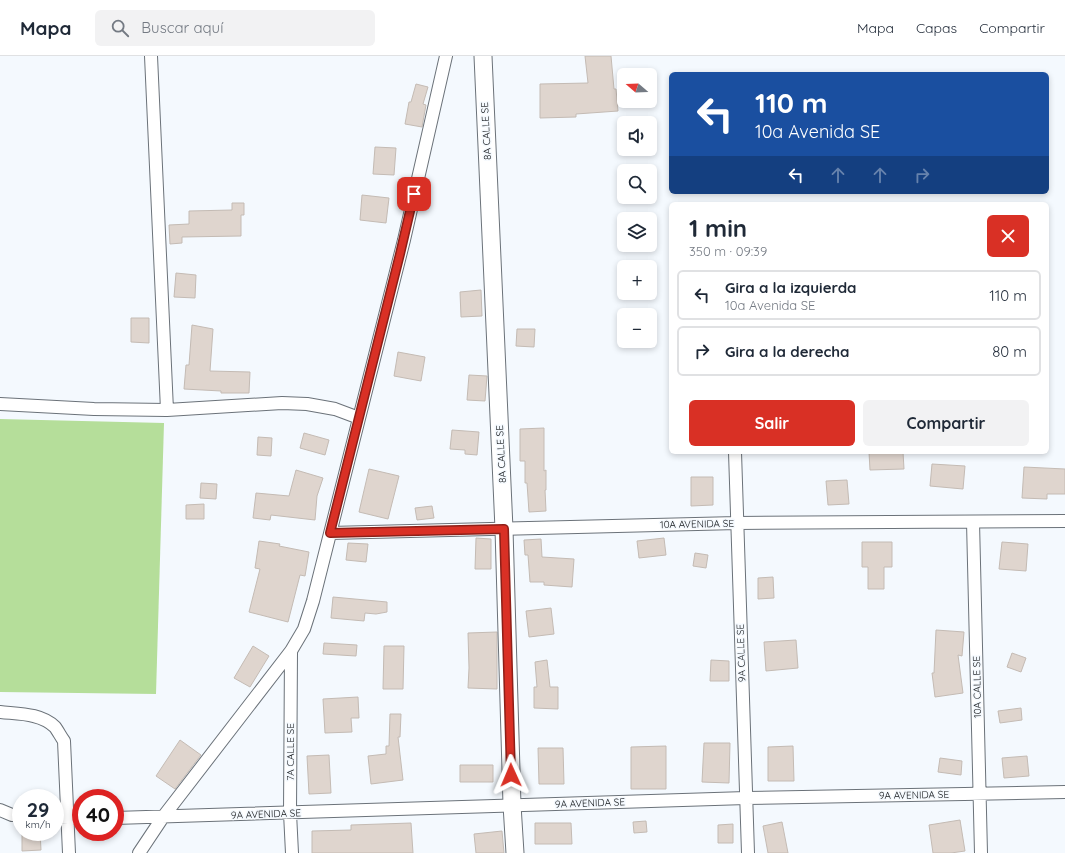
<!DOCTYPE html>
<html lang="es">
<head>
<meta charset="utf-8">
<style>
  :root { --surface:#fff; --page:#f2f2f3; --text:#1f2937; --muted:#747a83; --line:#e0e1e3; --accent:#d93025 }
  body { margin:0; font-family:Quicksand,sans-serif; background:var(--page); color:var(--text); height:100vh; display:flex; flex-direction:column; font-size:15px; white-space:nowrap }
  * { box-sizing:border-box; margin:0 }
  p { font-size:13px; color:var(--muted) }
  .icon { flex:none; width:22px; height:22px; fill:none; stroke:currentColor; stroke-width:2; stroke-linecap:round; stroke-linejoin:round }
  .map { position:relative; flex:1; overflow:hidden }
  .details { position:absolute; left:669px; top:146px; width:380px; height:252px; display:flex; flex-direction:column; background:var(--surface); border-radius:6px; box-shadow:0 2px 6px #0003 }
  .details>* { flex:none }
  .hud { position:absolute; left:669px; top:16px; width:380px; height:122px; border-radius:6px; box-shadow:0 2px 6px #0003; background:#1a4fa0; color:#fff; overflow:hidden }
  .needle { width:26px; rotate:289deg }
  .fabs { position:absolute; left:617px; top:12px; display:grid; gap:8px }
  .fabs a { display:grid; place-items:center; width:40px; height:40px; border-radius:6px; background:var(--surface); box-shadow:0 2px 6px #0003; font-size:20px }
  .speed { position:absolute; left:12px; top:733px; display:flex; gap:8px; font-size:20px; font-weight:700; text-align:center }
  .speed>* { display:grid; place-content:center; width:52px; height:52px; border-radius:50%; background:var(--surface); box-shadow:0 2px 6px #0003; line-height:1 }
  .speed small { font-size:10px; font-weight:400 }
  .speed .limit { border:6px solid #d22; background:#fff; color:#111 }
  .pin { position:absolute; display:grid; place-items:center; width:34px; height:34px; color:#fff; margin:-17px; border-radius:8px; box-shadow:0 2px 6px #0006 }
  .me { position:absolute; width:44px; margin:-22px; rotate:359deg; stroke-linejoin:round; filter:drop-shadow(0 0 3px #0008) }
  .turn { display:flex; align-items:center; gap:14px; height:84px; padding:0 20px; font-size:18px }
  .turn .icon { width:52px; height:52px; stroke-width:2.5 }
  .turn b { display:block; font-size:28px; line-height:34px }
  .lanes { display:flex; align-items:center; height:38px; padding:0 20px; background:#0003; justify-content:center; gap:20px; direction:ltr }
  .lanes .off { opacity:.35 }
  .round { display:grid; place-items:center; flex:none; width:42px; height:42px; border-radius:6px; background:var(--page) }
  .overview { display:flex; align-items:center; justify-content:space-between; height:68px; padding:0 20px }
  h1 { font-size:24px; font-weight:700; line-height:30px }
  .action { display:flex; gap:8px; margin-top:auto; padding:8px 20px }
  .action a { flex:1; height:46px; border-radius:6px; background:var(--accent); color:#fff; font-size:16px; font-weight:700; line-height:46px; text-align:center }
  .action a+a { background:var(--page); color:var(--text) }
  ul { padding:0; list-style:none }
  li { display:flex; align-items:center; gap:12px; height:50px; margin:0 8px 6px; padding:0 12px; border:2px solid var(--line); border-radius:6px }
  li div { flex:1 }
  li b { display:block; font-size:15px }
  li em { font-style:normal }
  header { display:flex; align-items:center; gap:24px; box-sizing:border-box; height:56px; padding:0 20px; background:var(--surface); border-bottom:1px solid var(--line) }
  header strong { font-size:19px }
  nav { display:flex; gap:22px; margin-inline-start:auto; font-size:14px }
  .search { width:280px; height:36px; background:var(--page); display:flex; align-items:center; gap:10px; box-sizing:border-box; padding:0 14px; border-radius:6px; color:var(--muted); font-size:15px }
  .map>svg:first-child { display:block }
  .green { fill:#b5de9a }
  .building { fill:#dfd5ce; stroke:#c4bbb4 }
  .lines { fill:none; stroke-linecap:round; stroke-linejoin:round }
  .street-casing { stroke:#6b7279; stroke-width:14 }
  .secondary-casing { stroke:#6b7279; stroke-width:19 }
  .street { stroke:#fff; stroke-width:12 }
  .secondary { stroke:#fff; stroke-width:17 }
  .route-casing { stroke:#8d1f18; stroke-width:10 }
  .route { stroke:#d93025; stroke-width:7 }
  .labels { text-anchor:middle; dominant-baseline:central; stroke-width:3; stroke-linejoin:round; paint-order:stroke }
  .street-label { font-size:10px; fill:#15181b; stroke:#f4f9fe }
</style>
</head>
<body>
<header>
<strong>Mapa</strong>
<div class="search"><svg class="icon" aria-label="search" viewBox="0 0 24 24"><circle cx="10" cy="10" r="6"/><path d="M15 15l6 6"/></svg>Buscar aquí</div>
<nav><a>Mapa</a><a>Capas</a><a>Compartir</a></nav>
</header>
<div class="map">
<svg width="1065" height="797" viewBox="0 0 1065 797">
  <rect width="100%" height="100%" fill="#f4f9fe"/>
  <path class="green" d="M0,363L164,367L156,638L0,636Z"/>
  <path class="building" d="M585,0H611L614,33H616L618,55L576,58V61L540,62V28L588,27Z
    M416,28L428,31L423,48L426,49L422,71L405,68L409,46H411Z
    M375,91L396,92L394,119L373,118Z
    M362,139L389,142L386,167L360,164Z
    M232,147H244V159H241V180L182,181V187L170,188L169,169L189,168V155L232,154Z
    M176,217L196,219L195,242L174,241Z
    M481,234L482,260L461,261L460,236Z
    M131,262H149V287L131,286Z
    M192,269L213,273L210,315L250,316L249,337H221V335L184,333L186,309H189Z
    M517,273H535L534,291L516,290Z
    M398,296L425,301L421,325L394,320Z
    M469,319L487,320L485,345L467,344Z
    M544,372V415L546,414V434H545L546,455L529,456L527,427H525V405H520V373Z
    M452,374L479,376L477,399L465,398V394L450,393Z
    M304,377L329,384L325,399L300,392Z
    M258,381L272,382L271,400L257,399Z
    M869,396H903L904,413L870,414Z
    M932,408L965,410L963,433L930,430Z
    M1024,411L1065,413V438H1047V443L1022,442Z
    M369,413L399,420L388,463L359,456Z
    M296,414L323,422L317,440L315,464L271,459L270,464L253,462L256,437L289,440Z
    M691,421H713V449L691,450Z
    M847,424L849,448L828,449L826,425Z
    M201,427L217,428L216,443L200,442Z
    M204,448V463H186V449Z
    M432,450L434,462L417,464L415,452Z
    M476,482L491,483V513H475Z
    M664,482L666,499L639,502L637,485Z
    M541,483L542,501L574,503L572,531L544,529V526H530L528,499H525L524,484Z
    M259,485L280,488L279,490L309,496L305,520L300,519L288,566L249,556L260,513L255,512Z
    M862,486H892V511H884V533H868V511H862Z
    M1002,486L1028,488L1026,515L999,513Z
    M348,487L368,488L366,506L346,504Z
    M695,497L708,499L706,512L693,510Z
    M773,521L774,542L758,543V522Z
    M333,541L387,546V556L376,558L365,557L364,565L331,562Z
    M551,552L554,578L529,581L526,555Z
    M936,574L964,576L962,600L958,599L963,637L935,641L932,617H934Z
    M497,576V633L468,632L469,612L468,577Z
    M796,584L798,612L766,615L764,586Z
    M324,587L357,589L356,600L323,598Z
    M253,590L269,600L250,631L234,622Z
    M384,590H404L403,633H383Z
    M1012,597L1026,602L1021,616L1007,611Z
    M547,604L550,631H558V653L534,652V631H537L535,606Z
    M711,604L729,605V625H710Z
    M358,641L359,662H351L352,676L325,677L323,643Z
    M1021,652L1022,664L1000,667L998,655Z
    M390,658H401L400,681H398L403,724L371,728L368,700L386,698V690H389Z
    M180,684L201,699L175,733L156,720Z
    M704,687H730L729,727L702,726Z
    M666,690V733H631V691Z
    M793,690L794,725H768V691Z
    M538,692H563L564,728H539Z
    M329,699L331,737L309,738L307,700Z
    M1027,700L1029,720L1004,722L1002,702Z
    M940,702L962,705L961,719L938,716Z
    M460,709H493V726H460Z
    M960,764L965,795L951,797H933L929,769Z
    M646,765L647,776L634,777L633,766Z
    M782,766L788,797H768L763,770Z
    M411,767L413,797H312V775L351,774V769Z
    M535,767H571L572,788H535Z
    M733,768V787H718V769Z
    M502,775L504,797H476L474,778Z
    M22,776H40L41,794L22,795Z"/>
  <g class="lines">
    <defs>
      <path id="street" d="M151,0L167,354
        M0,348L94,353L167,354L282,347L307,348L335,353L359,362
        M735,396L748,797
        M973,466L981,797
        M330,477L737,467L1065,465
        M291,595L290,757L292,797
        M0,656C18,658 41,657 55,671C58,675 61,681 64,685L69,797
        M0,754L12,759H21
        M55,761L81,762
        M115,762L746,742L1065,736
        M139,797L163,761L291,595L304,573L313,545L404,184L446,0"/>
      <path id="secondary" d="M483,0L504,473L512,749L515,797"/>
    </defs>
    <use href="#street" class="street-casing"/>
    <use href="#secondary" class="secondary-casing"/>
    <use href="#street" class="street"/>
    <use href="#secondary" class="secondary"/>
  </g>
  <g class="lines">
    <defs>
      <path id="route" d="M414,138L400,198L330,477L504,473L511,719"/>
    </defs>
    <use href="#route" class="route-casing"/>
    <use href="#route" class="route"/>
  </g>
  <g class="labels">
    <g class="street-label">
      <text transform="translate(486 75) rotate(-93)">8A CALLE SE</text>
      <text transform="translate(501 398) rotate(-93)">8A CALLE SE</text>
      <text transform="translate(697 468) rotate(-1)">10A AVENIDA SE</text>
      <text transform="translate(741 597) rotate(-92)">9A CALLE SE</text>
      <text transform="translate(977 631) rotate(-91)">10A CALLE SE</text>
      <text transform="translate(290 696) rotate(-90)">7A CALLE SE</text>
      <text transform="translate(914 739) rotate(-1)">9A AVENIDA SE</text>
      <text transform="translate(590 747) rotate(-2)">9A AVENIDA SE</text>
      <text transform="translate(266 758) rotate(-2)">9A AVENIDA SE</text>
    </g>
  </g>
</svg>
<div class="fabs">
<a><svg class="needle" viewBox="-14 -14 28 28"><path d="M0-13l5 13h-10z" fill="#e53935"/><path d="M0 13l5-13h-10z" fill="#747a83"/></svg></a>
<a><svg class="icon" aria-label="sound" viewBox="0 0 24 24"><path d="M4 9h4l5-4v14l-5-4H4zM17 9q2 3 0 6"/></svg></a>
<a><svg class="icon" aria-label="search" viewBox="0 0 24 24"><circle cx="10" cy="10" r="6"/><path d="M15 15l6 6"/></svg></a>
<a><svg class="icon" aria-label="layers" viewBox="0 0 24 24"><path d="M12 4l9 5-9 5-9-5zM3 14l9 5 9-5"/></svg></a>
<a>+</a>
<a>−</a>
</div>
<div class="speed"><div>29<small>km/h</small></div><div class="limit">40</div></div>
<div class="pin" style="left:414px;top:138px;background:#d93025"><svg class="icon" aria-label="arrive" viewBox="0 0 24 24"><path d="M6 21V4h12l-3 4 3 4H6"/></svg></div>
<svg class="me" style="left:511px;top:719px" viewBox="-20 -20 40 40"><path d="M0-17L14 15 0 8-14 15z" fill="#d93025" stroke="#fff" stroke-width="4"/></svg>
<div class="hud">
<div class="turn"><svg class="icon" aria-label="left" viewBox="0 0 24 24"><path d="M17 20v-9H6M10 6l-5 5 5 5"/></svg><div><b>110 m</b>10a Avenida SE</div></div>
<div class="lanes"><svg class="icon" aria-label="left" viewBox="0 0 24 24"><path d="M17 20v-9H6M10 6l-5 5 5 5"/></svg><svg class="icon off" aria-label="ahead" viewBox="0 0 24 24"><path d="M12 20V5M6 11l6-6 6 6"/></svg><svg class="icon off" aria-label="ahead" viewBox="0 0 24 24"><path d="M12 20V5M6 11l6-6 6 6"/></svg><svg class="icon off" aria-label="right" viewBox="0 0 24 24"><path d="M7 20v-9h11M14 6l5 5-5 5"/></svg></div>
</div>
<section class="details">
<div class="overview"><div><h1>1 min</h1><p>350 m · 09:39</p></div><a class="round" style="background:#d93025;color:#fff"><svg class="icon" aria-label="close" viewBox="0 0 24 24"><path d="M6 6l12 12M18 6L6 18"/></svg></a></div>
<ul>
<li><svg class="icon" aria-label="left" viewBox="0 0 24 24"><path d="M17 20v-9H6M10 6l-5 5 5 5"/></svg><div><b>Gira a la izquierda</b><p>10a Avenida SE</p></div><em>110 m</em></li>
<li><svg class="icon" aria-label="right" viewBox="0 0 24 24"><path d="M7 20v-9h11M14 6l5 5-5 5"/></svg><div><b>Gira a la derecha</b></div><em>80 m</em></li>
</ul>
<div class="action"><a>Salir</a><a>Compartir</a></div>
</section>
</div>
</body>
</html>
